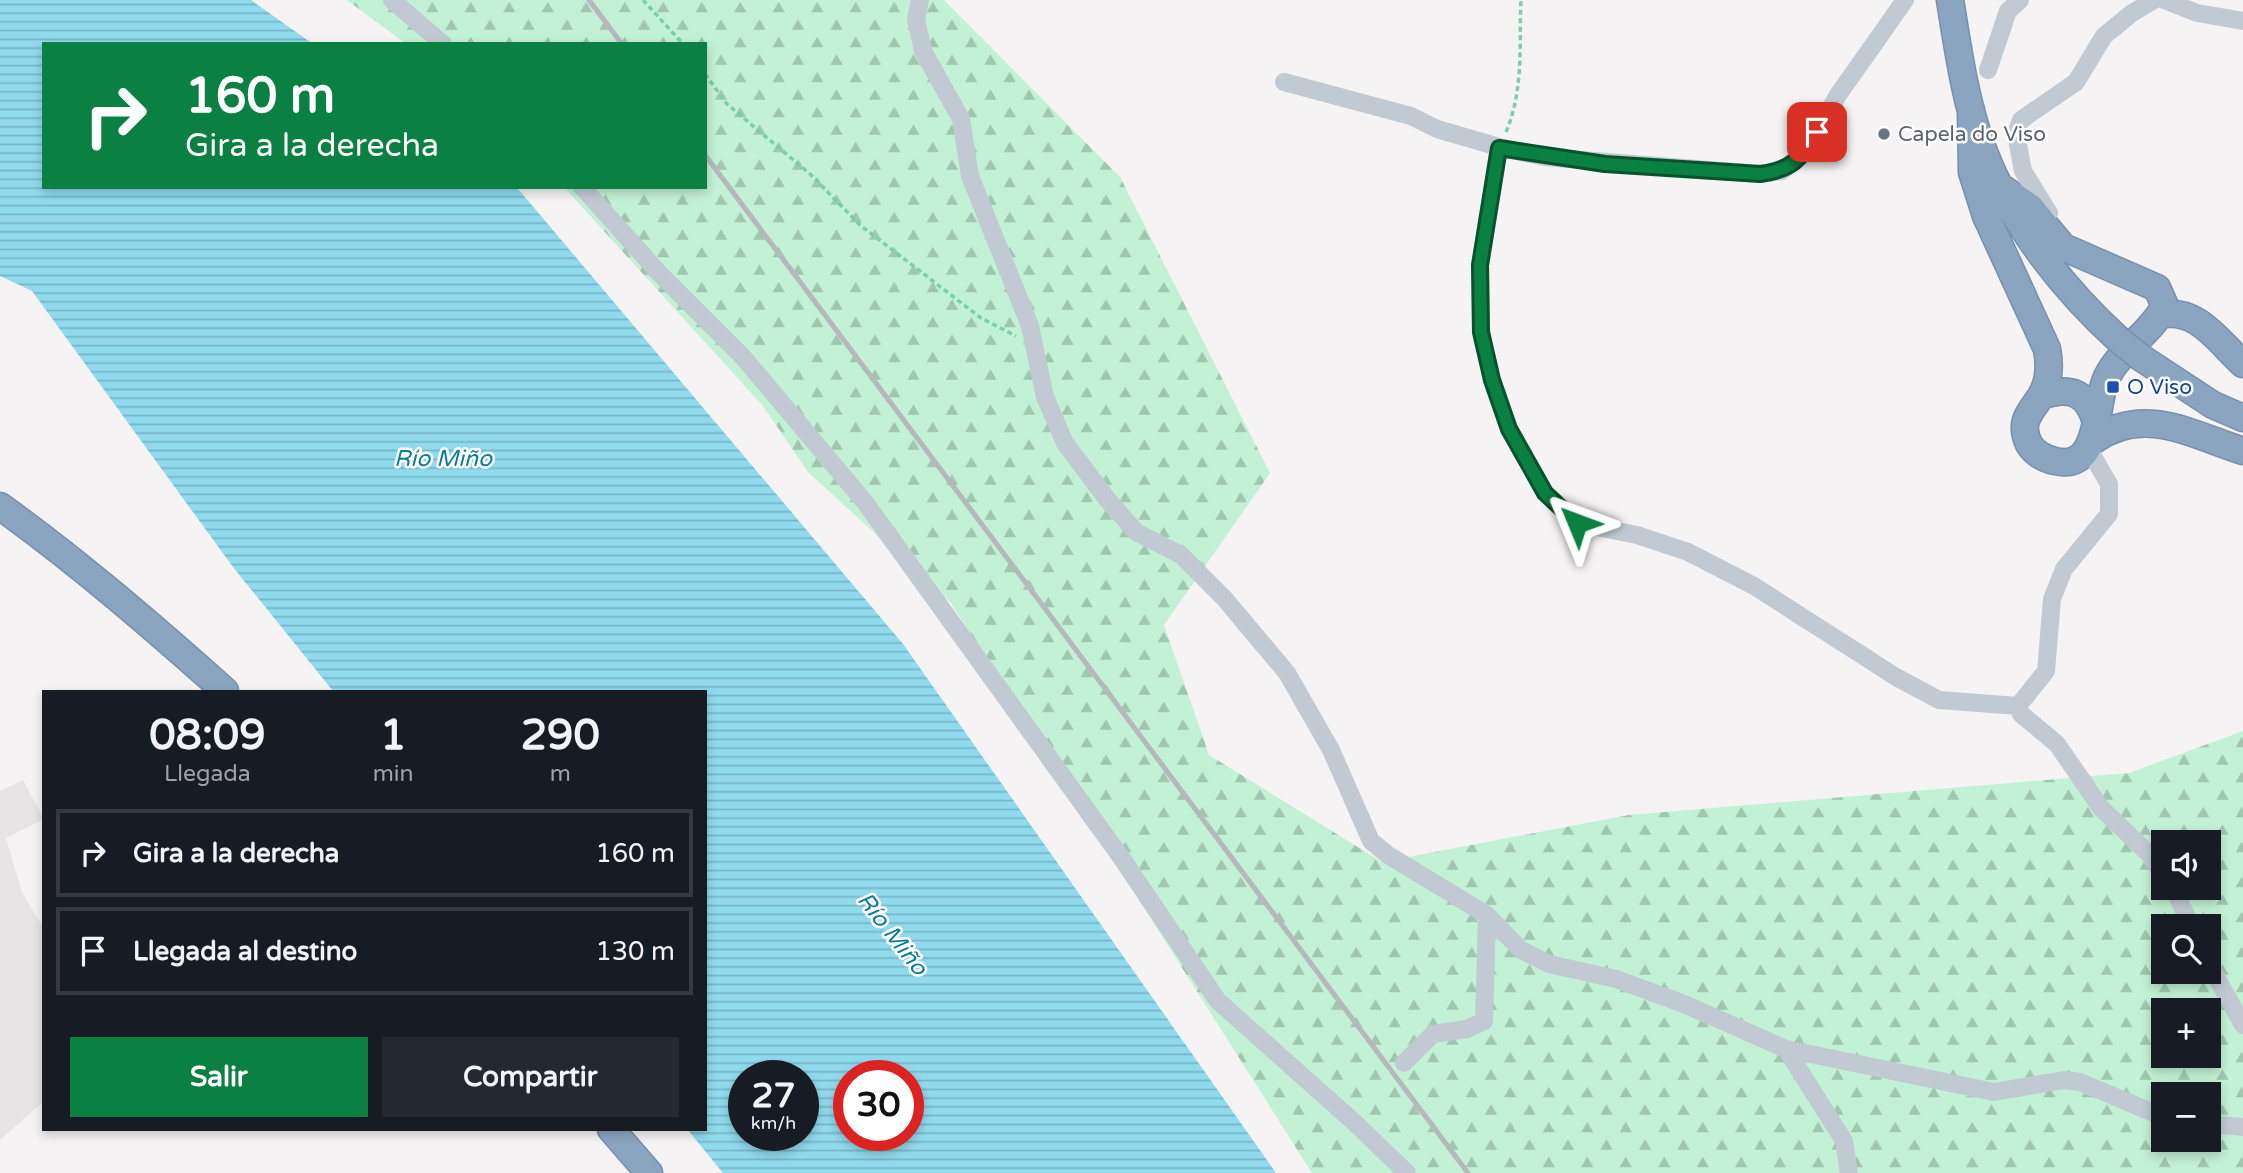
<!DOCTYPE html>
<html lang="es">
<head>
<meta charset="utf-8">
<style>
  :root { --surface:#171b24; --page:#242831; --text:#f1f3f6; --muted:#9ea1a6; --line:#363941; --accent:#0b8043 }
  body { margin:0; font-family:"Varela Round",sans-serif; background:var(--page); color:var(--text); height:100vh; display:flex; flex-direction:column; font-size:26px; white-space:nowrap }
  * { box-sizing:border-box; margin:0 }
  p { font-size:23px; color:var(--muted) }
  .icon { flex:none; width:38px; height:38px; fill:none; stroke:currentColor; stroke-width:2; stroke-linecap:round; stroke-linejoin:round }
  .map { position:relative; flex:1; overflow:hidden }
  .details { position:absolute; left:42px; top:690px; width:665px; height:441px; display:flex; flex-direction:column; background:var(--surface); border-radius:0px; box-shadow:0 4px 10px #0003 }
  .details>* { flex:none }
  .guide { position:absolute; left:42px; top:42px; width:665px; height:147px; border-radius:0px; box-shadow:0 4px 10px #0003; background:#0b8043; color:#fff; overflow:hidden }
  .buttons { position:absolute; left:2151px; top:830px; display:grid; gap:14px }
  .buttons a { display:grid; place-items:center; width:70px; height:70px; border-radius:0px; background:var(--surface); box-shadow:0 4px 10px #0003; font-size:35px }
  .speed { position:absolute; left:728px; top:1060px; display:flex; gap:14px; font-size:35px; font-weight:700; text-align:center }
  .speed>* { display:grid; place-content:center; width:91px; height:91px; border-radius:50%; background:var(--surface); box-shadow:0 4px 10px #0003; line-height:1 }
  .speed small { font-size:18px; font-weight:400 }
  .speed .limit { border:10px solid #d22; background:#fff; color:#111 }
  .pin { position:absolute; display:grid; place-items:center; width:60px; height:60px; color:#fff; margin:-30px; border-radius:14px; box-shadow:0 4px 10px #0006 }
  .me { position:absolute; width:77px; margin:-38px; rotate:314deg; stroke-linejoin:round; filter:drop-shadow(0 0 5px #0008) }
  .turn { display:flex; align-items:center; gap:24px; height:147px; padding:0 28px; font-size:32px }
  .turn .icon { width:91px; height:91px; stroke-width:2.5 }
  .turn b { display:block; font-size:49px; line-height:60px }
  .eta { display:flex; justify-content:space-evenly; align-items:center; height:119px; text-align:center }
  .eta b { font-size:42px; font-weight:700; line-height:49px }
  .primary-button { display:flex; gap:14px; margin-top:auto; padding:14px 28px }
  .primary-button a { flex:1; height:80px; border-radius:0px; background:var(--accent); color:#fff; font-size:28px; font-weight:700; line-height:80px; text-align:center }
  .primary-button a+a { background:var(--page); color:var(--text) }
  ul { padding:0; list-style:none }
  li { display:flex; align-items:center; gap:21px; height:88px; margin:0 14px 10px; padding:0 14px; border:4px solid var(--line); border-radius:0px }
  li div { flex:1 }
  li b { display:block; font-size:26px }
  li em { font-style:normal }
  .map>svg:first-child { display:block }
  .education { fill:#e6e4e5 }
  .forest { fill:url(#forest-firs); fill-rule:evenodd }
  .water { fill:url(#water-rules); fill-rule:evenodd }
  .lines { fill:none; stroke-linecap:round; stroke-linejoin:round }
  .highway-casing { stroke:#7690ad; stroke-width:29 }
  .path { stroke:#7ad0a6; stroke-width:3.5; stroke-dasharray:5 3.5; stroke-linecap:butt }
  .minor { stroke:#c1cad2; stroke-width:18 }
  .highway { stroke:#8ba5c1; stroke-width:26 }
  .rail { stroke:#b5b8bd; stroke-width:5 }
  .highway-bridge-casing { stroke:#7690ad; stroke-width:29; stroke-linecap:butt }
  .highway-bridge { stroke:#8ba5c1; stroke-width:26 }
  .route-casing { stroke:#07532c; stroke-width:18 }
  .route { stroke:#0b8043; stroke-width:12 }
  .worship-dot { fill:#6b7280; stroke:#fff; stroke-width:2.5 }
  .transit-dot { fill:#1a4fb4; stroke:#fff; stroke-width:2.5 }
  .labels { text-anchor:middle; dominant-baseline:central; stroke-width:5; stroke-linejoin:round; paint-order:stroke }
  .worship-label { font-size:21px; fill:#5b616d; stroke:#fff; text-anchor:start }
  .transit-label { font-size:21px; fill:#164399; stroke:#fff; text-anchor:start }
  .water-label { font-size:23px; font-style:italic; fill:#0c7c9b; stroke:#fff }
</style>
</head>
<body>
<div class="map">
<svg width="2243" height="1173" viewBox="0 0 2243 1173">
  <defs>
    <pattern id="forest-firs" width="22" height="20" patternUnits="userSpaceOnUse" patternTransform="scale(1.75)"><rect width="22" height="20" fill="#c3f1d5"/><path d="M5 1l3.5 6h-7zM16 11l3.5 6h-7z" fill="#a0c6b0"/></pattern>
    <pattern id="water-rules" width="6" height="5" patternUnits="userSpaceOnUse" patternTransform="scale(1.75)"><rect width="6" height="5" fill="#90daee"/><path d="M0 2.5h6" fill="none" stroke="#78b4c4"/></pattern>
  </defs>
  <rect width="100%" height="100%" fill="#f5f3f3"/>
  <path class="education" d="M23,780L44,819L6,838L22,892L44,929V1101L0,1140V791Z"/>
  <path class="forest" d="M347,0H944L1120,177L1270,473L1164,625L1209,755L1382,862L1629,815L2129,773L2243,731V1173H1312L951,603L808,472L763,406L564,187H705V44H406ZM2163,842H2208V887H2163ZM2163,926H2208V971H2163ZM2163,1010H2208V1055H2163ZM2163,1094H2208V1139H2163Z"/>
  <path class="water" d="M0,0H251L313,44H44V187H515L519,190L903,644L1276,1173H723L687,1129H705V691H333L233,567L32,291L0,276ZM744,1076H803V1136H744ZM908,1076V1136H849V1076Z"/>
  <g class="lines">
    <defs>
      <path id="highway" d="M1950,0C1958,49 1965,100 1982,147C2009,220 2061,287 2118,339
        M1971,110L1972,172L1986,216L2047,349C2050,365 2050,381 2041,396C2031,412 2018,421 2029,444C2034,453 2045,459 2055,461C2102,472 2094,402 2107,377C2120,350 2151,333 2165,306L2157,288L2063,247L2030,207L2002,188
        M2160,315C2197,307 2218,341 2243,364
        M2140,357L2213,405L2243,418
        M2041,396C2070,386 2087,392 2096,422
        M2094,440C2144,405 2191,434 2243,451
        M0,506C79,563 152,626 225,691
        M611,1129L649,1173"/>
    </defs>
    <use href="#highway" class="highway-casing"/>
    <path class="path" d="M643,0L683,44
      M705,74L727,104L810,174L860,225L981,318L1016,336
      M1506,132C1524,90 1519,45 1521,0"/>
    <path class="minor" d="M392,0L443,44
      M920,0L916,19L923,51L961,119L970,176L1030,326L1045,397L1065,443L1107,499L1136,532L1181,555L1224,598L1287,673L1331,750L1371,841L1388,855L1487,915L1521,950L1549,964L1616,979L1684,1004L1786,1049L1844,1141L1849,1173
      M2164,0L2197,13L2243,21
      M1988,70L2008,11L2020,0
      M1284,82L1411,116L1437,129L1499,147L1544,157L1760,174L1782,171L1807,150L1838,95L1905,0
      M1499,147L1480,266L1481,333L1492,380L1509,429L1545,493L1577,523L1637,535L1688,552L1754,586L1896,677L1939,700L2018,706
      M582,187L660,274L743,357L864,501L1123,860L1218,1001L1354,1122L1407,1173
      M2049,213L2023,171L2016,134L2021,120L2076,82L2104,36L2132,13L2154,0
      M2088,448L2109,484V514L2064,569L2052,599L2046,671L2018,706L2021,714L2057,744L2101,808L2149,854L2163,874
      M2173,887L2191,926
      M2208,962L2243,1025
      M1786,1049L1994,1092L2064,1080L2080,1082L2163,1117
      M1404,1063L1433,1034L1467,1029L1484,1021L1487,915
      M2208,1124L2243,1127"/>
    <use href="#highway" class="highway"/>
    <path class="rail" d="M589,0L622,44
      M705,155L1468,1173"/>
    <defs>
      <path id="highway-bridge" d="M2118,339L2140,357"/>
    </defs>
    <use href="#highway-bridge" class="highway-bridge-casing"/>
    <use href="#highway-bridge" class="highway-bridge"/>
  </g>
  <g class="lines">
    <defs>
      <path id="route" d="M1577,523L1545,493L1509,429L1492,380L1481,332L1480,265L1499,148L1605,164L1760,174C1791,170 1802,159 1817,132"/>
    </defs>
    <use href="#route" class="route-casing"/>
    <use href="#route" class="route"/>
  </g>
  <circle class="worship-dot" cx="1884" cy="134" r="7"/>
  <rect class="transit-dot" x="2106" y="380" width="14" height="14" rx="3.5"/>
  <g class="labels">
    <g class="worship-label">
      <text x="1898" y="134">Capela do Viso</text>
    </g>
    <g class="transit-label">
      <text x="2127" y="387">O Viso</text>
    </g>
    <g class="water-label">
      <text x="443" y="459">Río Miño</text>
      <text transform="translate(892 934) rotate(52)">Río Miño</text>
    </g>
  </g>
</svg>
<div class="buttons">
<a><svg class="icon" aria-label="sound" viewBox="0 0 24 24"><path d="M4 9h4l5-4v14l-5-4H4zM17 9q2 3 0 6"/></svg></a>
<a><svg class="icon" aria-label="search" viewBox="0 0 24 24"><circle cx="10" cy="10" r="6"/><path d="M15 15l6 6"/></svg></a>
<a>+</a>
<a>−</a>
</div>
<div class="speed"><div>27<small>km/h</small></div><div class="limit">30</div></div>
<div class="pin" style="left:1817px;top:132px;background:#d93025"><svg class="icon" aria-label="arrive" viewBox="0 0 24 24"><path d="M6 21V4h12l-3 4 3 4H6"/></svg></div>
<svg class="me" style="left:1577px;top:523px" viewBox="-20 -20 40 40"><path d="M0-17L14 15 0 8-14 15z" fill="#0b8043" stroke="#fff" stroke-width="4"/></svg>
<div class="guide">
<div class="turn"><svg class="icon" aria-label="right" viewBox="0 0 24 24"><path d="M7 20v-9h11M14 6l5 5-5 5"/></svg><div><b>160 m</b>Gira a la derecha</div></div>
</div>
<section class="details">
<div class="eta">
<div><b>08:09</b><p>Llegada</p></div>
<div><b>1</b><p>min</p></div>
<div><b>290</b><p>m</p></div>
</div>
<ul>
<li><svg class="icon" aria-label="right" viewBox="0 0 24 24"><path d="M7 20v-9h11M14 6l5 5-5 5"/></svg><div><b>Gira a la derecha</b></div><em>160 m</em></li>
<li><svg class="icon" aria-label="arrive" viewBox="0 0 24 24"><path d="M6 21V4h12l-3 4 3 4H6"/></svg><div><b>Llegada al destino</b></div><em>130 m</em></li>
</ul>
<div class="primary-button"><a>Salir</a><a>Compartir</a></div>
</section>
</div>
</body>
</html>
